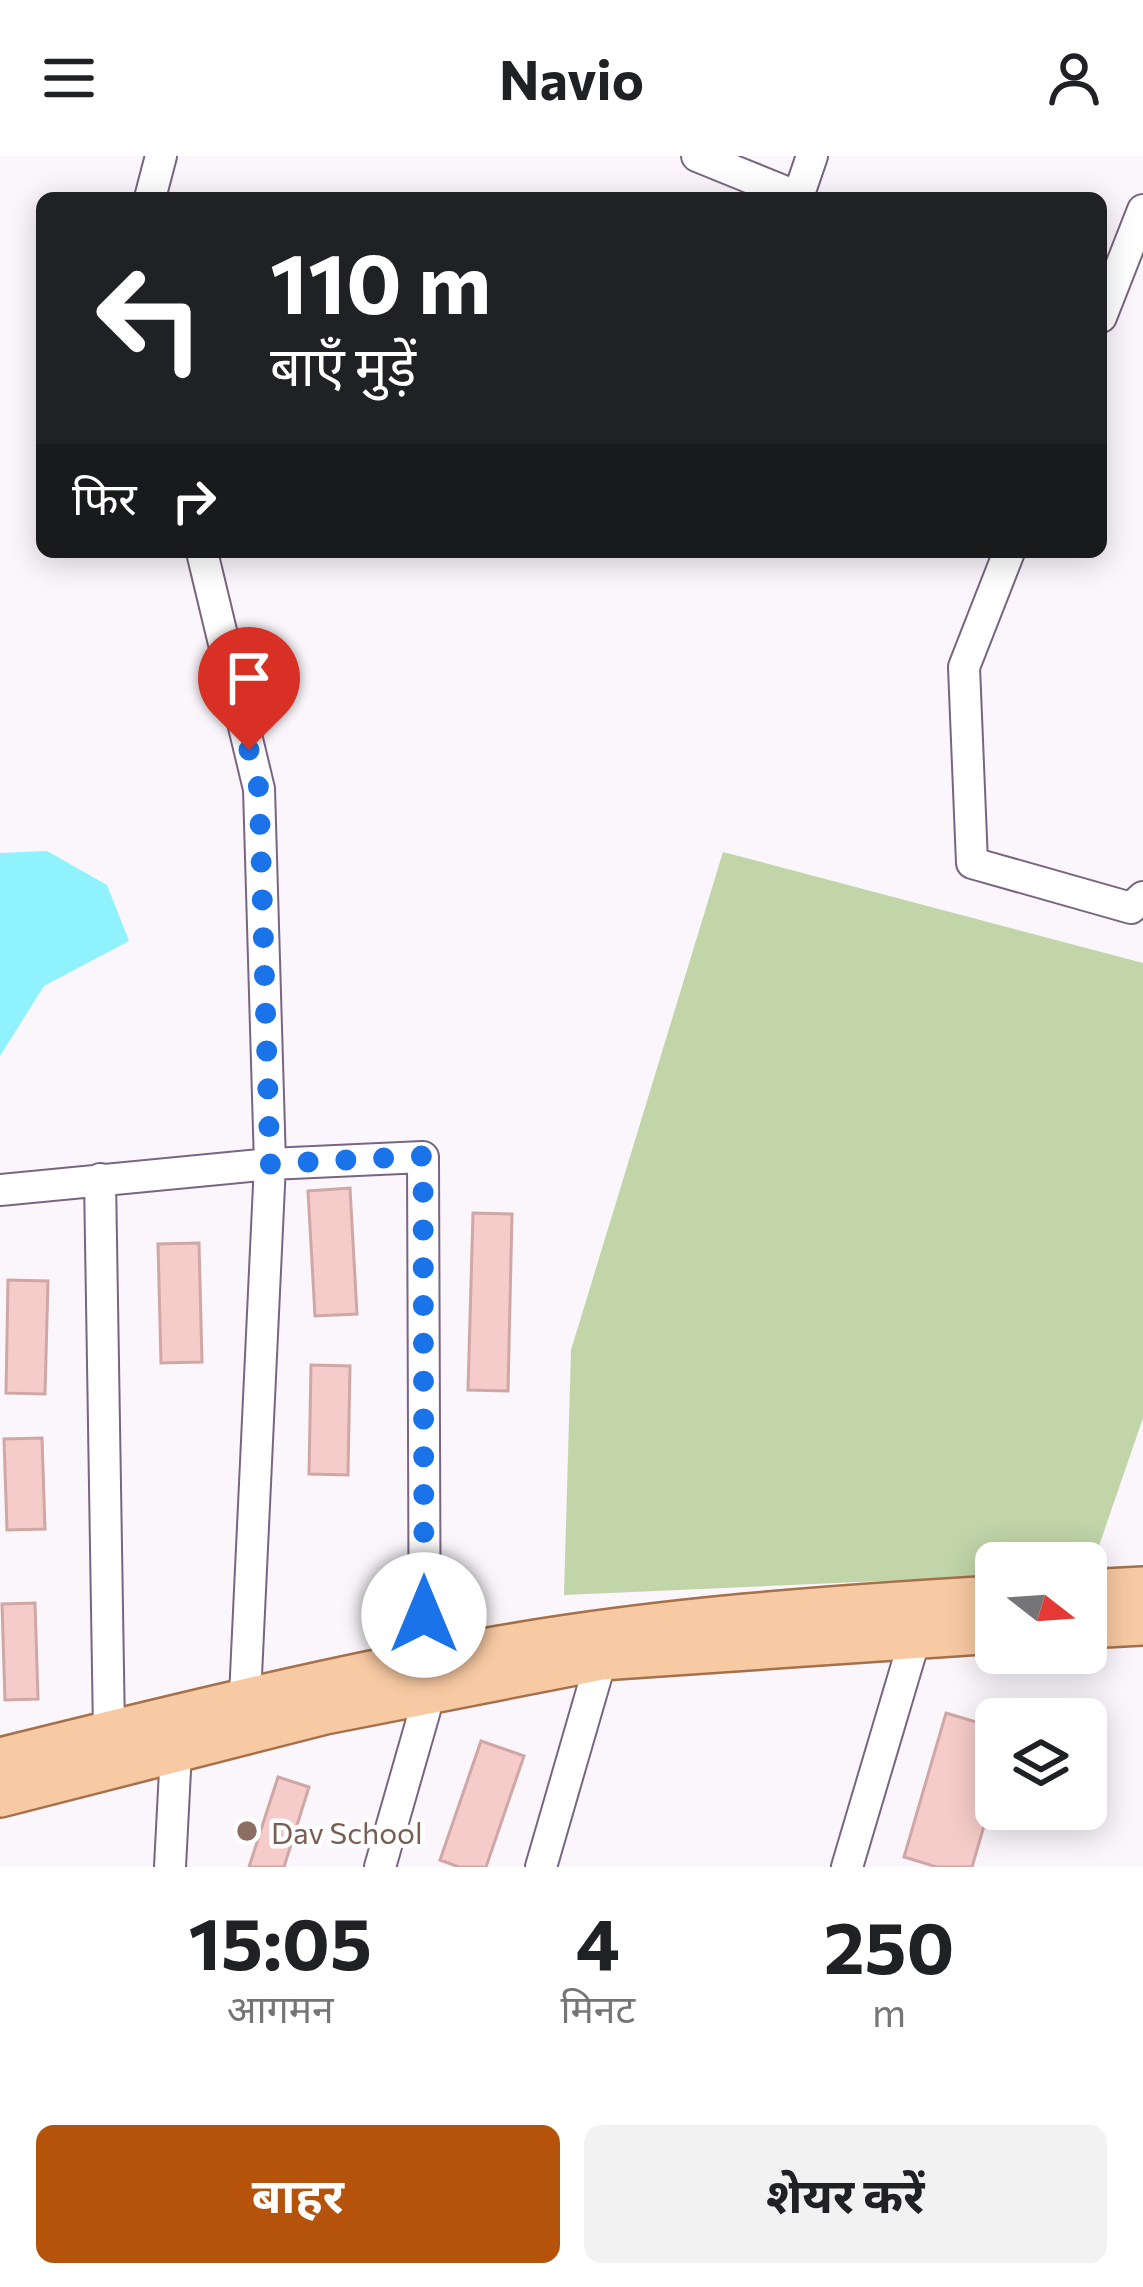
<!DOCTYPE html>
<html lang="hi">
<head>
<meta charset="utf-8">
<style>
  :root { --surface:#fff; --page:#f2f2f2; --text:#202124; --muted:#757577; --accent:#b45309 }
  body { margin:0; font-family:Commissioner,"Noto Sans Devanagari",sans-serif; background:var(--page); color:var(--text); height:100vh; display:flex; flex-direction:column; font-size:45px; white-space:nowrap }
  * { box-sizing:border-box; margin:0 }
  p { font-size:39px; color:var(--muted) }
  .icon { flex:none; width:66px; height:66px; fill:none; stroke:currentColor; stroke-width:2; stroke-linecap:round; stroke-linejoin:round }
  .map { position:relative; height:1711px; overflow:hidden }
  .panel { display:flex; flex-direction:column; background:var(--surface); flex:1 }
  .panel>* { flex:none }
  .banner { position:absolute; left:36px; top:36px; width:1071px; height:366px; border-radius:18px; box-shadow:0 6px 30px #0003; background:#202124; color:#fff; overflow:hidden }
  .needle { width:78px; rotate:107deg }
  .controls { position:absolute; left:975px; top:1386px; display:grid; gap:24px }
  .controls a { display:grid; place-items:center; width:132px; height:132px; border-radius:18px; background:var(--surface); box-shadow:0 6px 30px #0003; font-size:60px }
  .pin { position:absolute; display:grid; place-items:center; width:102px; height:102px; color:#fff; margin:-123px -51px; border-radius:50% 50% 50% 0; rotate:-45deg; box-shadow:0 0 12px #0007 }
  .pin .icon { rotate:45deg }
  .me { position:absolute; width:132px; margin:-66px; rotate:0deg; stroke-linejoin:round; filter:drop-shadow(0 0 9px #0008) }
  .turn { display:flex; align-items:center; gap:42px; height:252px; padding:0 36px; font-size:54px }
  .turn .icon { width:156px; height:156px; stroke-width:2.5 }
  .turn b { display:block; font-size:84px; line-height:102px }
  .then { display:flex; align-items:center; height:114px; padding:0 36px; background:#0003; gap:24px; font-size:45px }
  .eta { display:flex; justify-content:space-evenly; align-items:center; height:204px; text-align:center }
  .eta b { font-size:72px; font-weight:700; line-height:84px }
  .button { display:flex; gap:24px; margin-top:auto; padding:24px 36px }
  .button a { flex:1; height:138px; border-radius:18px; background:var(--accent); color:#fff; font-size:48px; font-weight:700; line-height:138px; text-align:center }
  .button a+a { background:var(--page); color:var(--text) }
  header { display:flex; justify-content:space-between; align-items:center; height:156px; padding:0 36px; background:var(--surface); font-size:54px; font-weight:700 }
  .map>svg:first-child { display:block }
  .green { fill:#c1d5a9 }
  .water { fill:#8ff2fc }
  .building { fill:#f6ccca; stroke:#cfa7a4; stroke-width:3 }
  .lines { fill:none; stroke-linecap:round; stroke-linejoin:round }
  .minor-casing { stroke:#786581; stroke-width:34 }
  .major-casing { stroke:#a5704a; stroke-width:44 }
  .minor { stroke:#fff; stroke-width:30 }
  .major { stroke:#f8caa3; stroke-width:39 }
  .route { stroke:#1a73e8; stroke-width:21; stroke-dasharray:0 37.8 }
  .education-dot { fill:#8d6e63; stroke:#fff; stroke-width:4.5 }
  .labels { text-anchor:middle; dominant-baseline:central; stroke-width:9; stroke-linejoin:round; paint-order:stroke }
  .education-label { font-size:30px; fill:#785e54; stroke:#fff; text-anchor:start }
</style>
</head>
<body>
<header><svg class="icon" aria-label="menu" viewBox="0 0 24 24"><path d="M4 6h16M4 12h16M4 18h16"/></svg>Navio<svg class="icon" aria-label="person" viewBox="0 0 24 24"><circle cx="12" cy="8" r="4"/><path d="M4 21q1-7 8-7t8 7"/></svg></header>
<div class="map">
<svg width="1143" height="1711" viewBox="0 0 1143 1711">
  <rect width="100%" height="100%" fill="#faf6fc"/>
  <path class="green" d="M723,696L1143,807V1262L1090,1416H1086V1407H996V1420L564,1439L571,1194Z"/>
  <path class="water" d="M47,695L107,729L129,785L44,830L0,900V697Z"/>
  <path class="building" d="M350,1032L357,1158L315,1160L308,1035Z
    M473,1057L512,1058L508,1235L468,1234Z
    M199,1087L202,1206L161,1207L158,1088Z
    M8,1124L48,1125L45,1238L6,1237Z
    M311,1209L350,1210L348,1319L309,1318Z
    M42,1282L45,1373L7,1374L4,1283Z
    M35,1447L38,1543L5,1544L2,1448Z
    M946,1557L996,1572V1629L972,1711H937L904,1701Z
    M481,1585L524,1600L486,1711H459L440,1704Z
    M278,1621L309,1631L284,1711H249Z"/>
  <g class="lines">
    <defs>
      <path id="minor" d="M697,0L798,41L812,0
        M150,42L161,0
        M1101,161L1143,54
        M202,396L259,633L270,1008L245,1541
        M1009,396L964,511L972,707L1131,752L1143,741
        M100,1023L109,1575
        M0,1034L270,1008L423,1001L425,1554L380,1711
        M170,1711L177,1576
        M541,1711L601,1504
        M847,1711L921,1462"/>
      <path id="major" d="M1086,1434L1143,1431
        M1086,1472L1143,1469
        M0,1602C162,1562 324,1522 489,1492C656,1462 827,1450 996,1440
        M0,1641L325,1558L601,1504L996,1477"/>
    </defs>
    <use href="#minor" class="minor-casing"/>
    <use href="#major" class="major-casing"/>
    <use href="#minor" class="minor"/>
    <use href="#major" class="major"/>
  </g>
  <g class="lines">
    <path class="route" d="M249,594L259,633L270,1008L423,1000L424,1459"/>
  </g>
  <circle class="education-dot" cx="247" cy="1675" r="12"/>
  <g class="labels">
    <g class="education-label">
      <text x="271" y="1675">Dav School</text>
    </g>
  </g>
</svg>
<div class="controls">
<a><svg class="needle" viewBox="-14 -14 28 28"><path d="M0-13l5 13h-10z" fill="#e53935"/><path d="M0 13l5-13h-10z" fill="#757577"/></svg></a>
<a><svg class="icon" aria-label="layers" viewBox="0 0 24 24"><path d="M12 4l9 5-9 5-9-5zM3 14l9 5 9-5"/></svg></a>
</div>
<div class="pin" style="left:249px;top:594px;background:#d93025"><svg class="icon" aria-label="arrive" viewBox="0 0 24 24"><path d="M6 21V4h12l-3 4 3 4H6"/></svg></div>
<svg class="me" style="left:424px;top:1459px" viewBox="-20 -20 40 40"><circle r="19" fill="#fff"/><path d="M0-13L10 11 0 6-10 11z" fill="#1a73e8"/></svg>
<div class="banner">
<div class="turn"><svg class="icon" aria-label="left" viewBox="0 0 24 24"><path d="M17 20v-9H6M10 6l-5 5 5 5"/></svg><div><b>110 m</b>बाएँ मुड़ें</div></div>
<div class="then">फिर<svg class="icon" aria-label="right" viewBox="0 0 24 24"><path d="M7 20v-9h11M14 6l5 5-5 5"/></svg></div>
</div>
</div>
<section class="panel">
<div class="eta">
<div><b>15:05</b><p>आगमन</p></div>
<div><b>4</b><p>मिनट</p></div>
<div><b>250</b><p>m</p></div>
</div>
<div class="button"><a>बाहर</a><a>शेयर करें</a></div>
</section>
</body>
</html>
